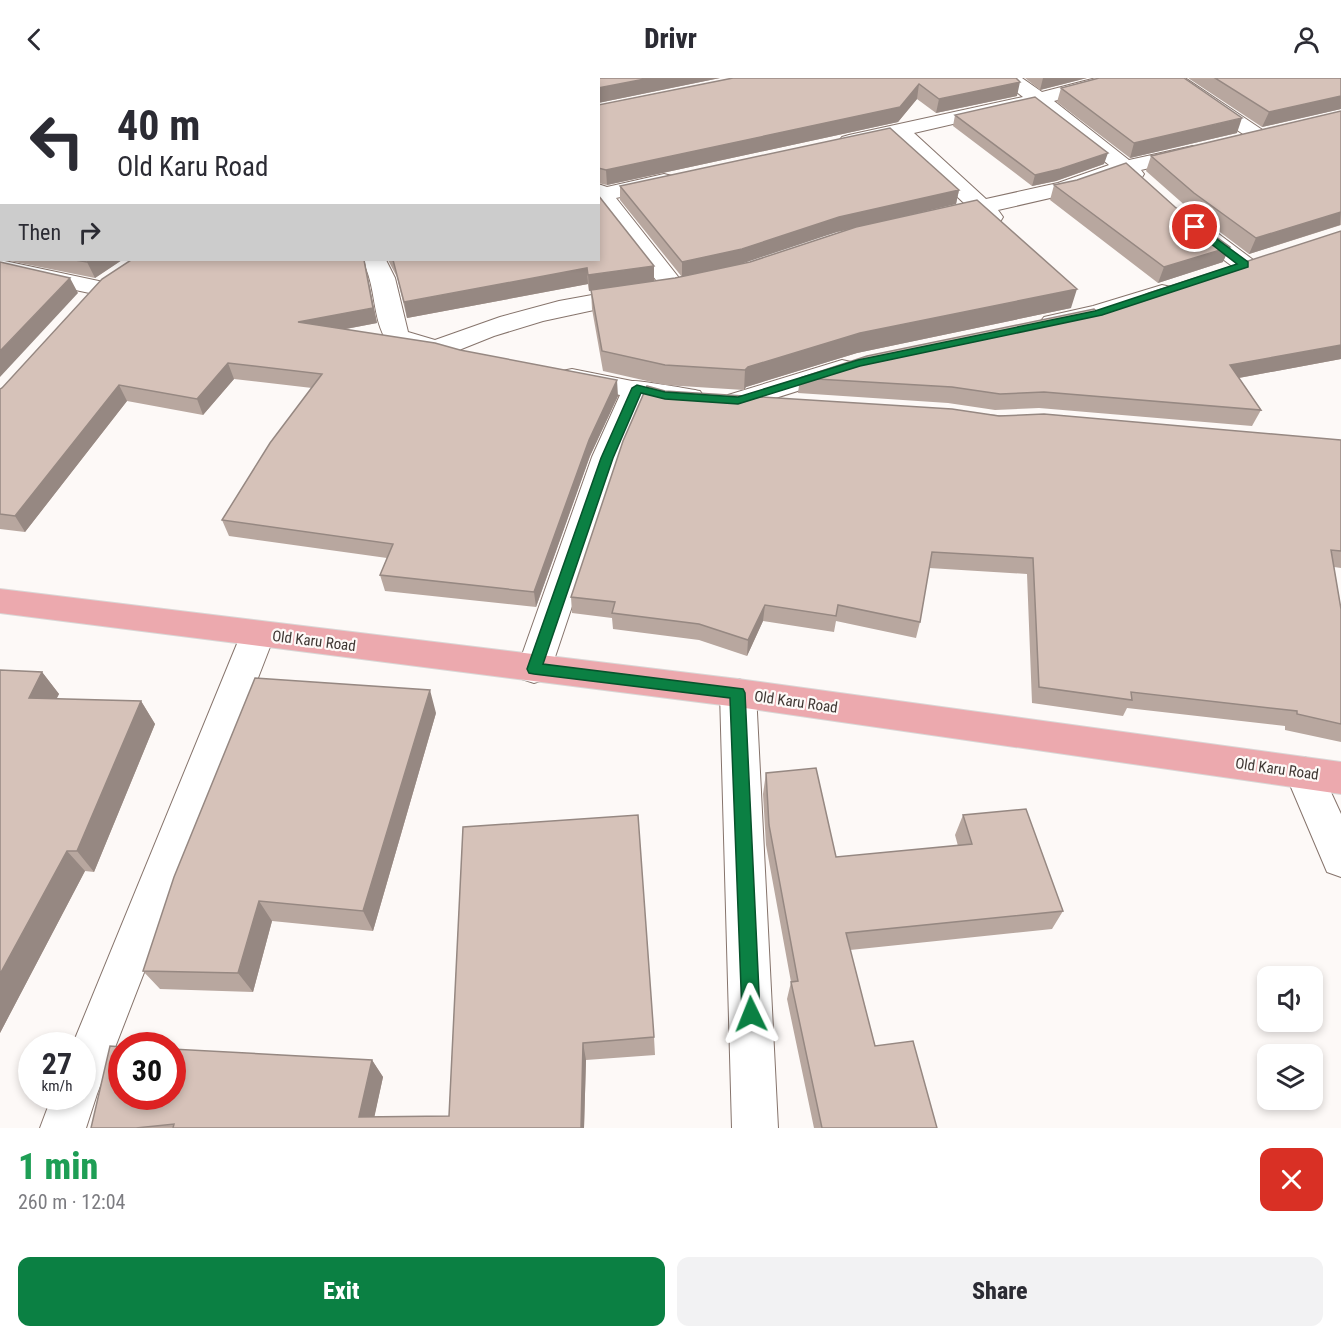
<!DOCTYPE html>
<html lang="en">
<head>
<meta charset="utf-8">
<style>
  :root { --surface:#fff; --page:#f2f2f3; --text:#2b2b33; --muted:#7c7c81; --accent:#0b8043 }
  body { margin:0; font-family:"Roboto Condensed",sans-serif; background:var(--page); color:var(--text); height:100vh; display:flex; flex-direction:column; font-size:22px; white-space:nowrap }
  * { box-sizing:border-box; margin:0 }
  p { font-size:20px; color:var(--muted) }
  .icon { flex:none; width:33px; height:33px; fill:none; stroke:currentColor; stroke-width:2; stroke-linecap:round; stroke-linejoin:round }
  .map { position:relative; height:1050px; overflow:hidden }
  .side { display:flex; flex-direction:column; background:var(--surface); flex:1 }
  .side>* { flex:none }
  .top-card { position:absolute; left:0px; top:0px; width:600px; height:183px; box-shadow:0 3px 9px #0003; background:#fff; color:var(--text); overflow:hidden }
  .controls { position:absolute; left:1257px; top:888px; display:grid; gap:12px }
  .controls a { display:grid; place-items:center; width:66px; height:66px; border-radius:12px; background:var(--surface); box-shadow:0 3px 9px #0003; font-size:30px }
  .speed { position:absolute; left:18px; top:954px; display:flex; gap:12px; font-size:30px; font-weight:700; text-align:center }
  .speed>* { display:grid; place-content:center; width:78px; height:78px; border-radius:50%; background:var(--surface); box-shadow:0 3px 9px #0003; line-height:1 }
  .speed small { font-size:15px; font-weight:400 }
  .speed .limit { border:9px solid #d22; background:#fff; color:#111 }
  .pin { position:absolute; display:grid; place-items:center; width:51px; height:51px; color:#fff; margin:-26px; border:3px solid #fff; border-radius:50%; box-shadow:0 2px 6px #0007 }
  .me { position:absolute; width:66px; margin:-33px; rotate:358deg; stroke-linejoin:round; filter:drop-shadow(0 0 4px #0008) }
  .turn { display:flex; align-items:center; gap:21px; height:126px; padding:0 18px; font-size:27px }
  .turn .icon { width:78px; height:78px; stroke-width:2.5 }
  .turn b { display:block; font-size:42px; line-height:51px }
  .then { display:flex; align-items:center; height:57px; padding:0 18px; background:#0003; gap:12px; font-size:22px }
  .round { display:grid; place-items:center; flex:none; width:63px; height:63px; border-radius:12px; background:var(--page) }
  .overview { display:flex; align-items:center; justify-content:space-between; height:102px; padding:0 18px }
  h1 { font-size:36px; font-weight:800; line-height:45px; color:#1e9e55 }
  .primary-button { display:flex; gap:12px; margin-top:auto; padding:12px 18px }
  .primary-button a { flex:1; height:69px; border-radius:12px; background:var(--accent); color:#fff; font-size:24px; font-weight:800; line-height:69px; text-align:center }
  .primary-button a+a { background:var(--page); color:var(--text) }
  header { display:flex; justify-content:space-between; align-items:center; height:78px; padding:0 18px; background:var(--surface); font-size:27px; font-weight:800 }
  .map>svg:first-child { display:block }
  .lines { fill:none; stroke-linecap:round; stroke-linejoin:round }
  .street-casing { stroke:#86746c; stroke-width:2 }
  .primary-casing { stroke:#d9d7d6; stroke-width:2 }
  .street { fill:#fff; fill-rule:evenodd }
  .primary { fill:#eca9ae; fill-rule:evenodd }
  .wall { fill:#b8a79f }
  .shaded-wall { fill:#968882 }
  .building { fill:#d6c2b9; stroke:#968882; stroke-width:1.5 }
  .route { fill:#0b8043; stroke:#07532c; stroke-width:1.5 }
  .labels { text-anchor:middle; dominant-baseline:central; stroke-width:4.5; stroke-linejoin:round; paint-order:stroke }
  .street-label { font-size:15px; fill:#3f3733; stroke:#fdf9f7 }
</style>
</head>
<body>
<header><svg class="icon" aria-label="back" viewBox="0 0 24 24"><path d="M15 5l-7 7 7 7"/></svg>Drivr<svg class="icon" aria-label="person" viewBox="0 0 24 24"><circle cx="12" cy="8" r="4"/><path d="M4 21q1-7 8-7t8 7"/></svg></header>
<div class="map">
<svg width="1341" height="1050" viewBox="0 0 1341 1050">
  <rect width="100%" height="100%" fill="#fdf9f7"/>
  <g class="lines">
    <defs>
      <path id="street" d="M999,0H1022L1042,14L1096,0H1129L1126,4L1054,23L1129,82L1193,68L1200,70L1204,74L1200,78L1141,92L1144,96L1141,101L1133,102L1121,97L1072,115L998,132L1003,139L1000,144C989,147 984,144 976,137L941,145L933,143L930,138L933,133L965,126L894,59L849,69L842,67L839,63L842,59L849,57L1023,19ZM1035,27L1109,87L1058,105L986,121L914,55Z
        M1162,0H1185L1267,55L1270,59L1267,63L1260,65L1253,63Z
        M664,96L672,98L675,103L672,108L616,120L687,210L684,215L675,217L666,215L598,127V106L607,109Z
        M1192,140L1200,142L1252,181L1256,186L1252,191L1244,193L1236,191L1184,152L1181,147L1184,142Z
        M0,182L108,205L111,210L108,215L99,217L0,196Z
        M362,182H386L395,200L408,254L435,262L500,239L559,223L636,209L645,211L648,216L645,221L543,243L494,258L439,280L388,265C371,240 377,208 362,182Z
        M1162,207L1171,209L1174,214L1171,219C1141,229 1073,257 1044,249L1040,244L1044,239L1093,228Z
        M842,282L851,284L855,290L851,296L738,332L728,329L724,323L728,317Z
        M572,291L632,303C637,302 692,311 700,313L704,319L700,325L690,328L645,322L622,379L551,591L546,601L534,605L522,601L517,591L592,379L620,317L562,305L558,299L562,293Z
        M258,543L270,547L275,556L97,1016L86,1050H40L52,1018H82V968H72L241,556L246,547Z
        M738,601L751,605L756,615L778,1050H732L720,615L725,605Z
        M1304,679L1317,684L1341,736V799L1327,794L1285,695L1291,684Z"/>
      <path id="primary" d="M0,511L738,601L1341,684V716L738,629L0,535Z"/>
    </defs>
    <use href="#street" class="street-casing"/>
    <use href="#primary" class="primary-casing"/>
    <use href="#street" class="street"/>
    <use href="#primary" class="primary"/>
  </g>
  <path class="wall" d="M0,0H720L598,25L2,2V181H0Z
    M1016,0L1017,18L936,35L917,21L898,44L607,107L598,105V27Z
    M1025,0H1087L1040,12Z
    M1188,0H1341V31L1262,49Z
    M1061,10L1237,55L1130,80L1057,24Z
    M1341,33V147L1249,176L1188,130L1146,93L1151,78Z
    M955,37L1104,86L1056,103L1032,108L953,48Z
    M1054,107L1223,184L1158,205L1050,122Z
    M620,108L959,112L956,126L869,146L1071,230L857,275L746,309L744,312L665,307L603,293L592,231L591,213H589L588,206L407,240L397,199L388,182H598L654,188V203L675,200L750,184L855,150L837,154L682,199L620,122Z
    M5,182H122L95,200Z
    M365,185L377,245L346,251L618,318L590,378L536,529L385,513L380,497L387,480L229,458L222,442L312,310L234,301L203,337L127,323L25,454L0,451V311Z
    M1100,236L1341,281L1239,300L1261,332L1252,348L1039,330L995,332L948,325L798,315L800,300Z
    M665,313L1341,362V490L1334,489L1341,531V664L1285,652V648L1127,630L1123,638L1032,625L1027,496L929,490L920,544L916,560L836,543L834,554L763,543L747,578L699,562L613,551L612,540L572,535L571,519Z
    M0,592L42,594L59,616L56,621L141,623L155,646L94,794L85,793L0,955Z
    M436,635L373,853L272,843L253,914L160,911L143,893Z
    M766,695L836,779L958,768L955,757L963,737L1063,833L1052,851L850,872L875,968L937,1050H814L787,921L791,904L766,767L763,716Z
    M463,749L654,959L655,977L586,982L584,1050H91L372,982L383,999L374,1039L449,1038Z"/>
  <path class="shaded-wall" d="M650,0H720L598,25V10Z
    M1043,0H1087L1040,12Z
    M1020,4L1017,18L936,35L939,21Z
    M919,6L917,21L898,44L607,107L606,92Z
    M1341,18V31L1262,49L1269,34Z
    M1242,40L1237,55L1130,80L1134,65Z
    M1108,75L1104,86L1056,103L1032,108L1035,97Z
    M959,112L956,126L837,154L741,186L682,199V184L839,139Z
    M1341,134L1340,147L1249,176L1256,160Z
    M1230,169L1223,184L1158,205L1164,189Z
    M91,182H122L95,200L87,184Z
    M365,185L377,245L303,259L298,244Z
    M654,188V203L589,213L588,197Z
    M587,190L588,206L407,240L404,224Z
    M70,200L78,215L0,299V273Z
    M1077,211L1071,230L857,275L746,309L744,312L745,292L748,289L860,255Z
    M1341,267V281L1222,303L1230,287Z
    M228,285L234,301L203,337L197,321Z
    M617,302L618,318L590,378L536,529L534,514L589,362Z
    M119,307L127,323L25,454L15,438Z
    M765,527L763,543L747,578L748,562Z
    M42,594L59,616L46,642L29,620Z
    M430,612L436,635L373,853L363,833Z
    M141,623L155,646L94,794L77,773Z
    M67,773L85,793L0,955V896Z
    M259,823L272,843L253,914L238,895Z
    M583,965L586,982L584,1050H581Z
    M372,982L383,999L372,1050L359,1039Z"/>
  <path class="building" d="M0,0H650L598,10V2H2V167H0Z
    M733,0H1016L1020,4L939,21L919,6L900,29L606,92L598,90V27Z
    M1099,0H1184L1242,40L1134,65L1061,10Z
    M1215,0H1341V18L1269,34Z
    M1035,19L1108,75L1060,91L1035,97L955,37Z
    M1341,33V134L1256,160L1194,115L1151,78Z
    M890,50L959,112L839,139L742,171L682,184L620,108Z
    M1126,85L1175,129L1230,169L1164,189L1054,107L1077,102Z
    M598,117L654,188L588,197L587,190L404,224L393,182H598Z
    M977,122L1077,211L860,255L748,289L745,292L665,287L602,273L591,212L675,200L750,184L856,149Z
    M1341,153V267L1230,287L1261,332L1044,314L1000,316L952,309L800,300L867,278L1094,231L1100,236L1149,215Z
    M75,182H91L87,184Z
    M131,182H364L373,230L298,244L435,265L460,272L617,302L589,362L534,514L380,497L393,466L222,442L270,365L322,296L228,285L197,321L119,307L15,438L0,436V311L2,310L102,201Z
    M0,184L70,200L0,273Z
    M647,308L665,313L952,331L999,338L1044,336L1341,362V473L1331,472L1341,531V646L1297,636V633L1131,614L1132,622L1039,609L1033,480L932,474L920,544L838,527L836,538L765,527L748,562L699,546L612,535L615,524L571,519L623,363Z
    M0,592L42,594L29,620L141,623L77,773H67L0,896Z
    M255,600L430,612L363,833L259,823L238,895L143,893L174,799Z
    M816,690L836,779L972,766L963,737L1026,731L1063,833L846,855L875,968L913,963L937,1050H822L791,904L798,903L769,747L766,695Z
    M638,737L654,959L583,965L581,1050H173L174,1046L136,1050H91L110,968L122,969V1018H172V971L372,982L359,1039L449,1038L463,749Z"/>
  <path class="route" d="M1192,147H1198L1248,184V189L1102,237L860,288L738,326L665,321L641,315L613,380L543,586L743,611L745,615L760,936L757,942L751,945L744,942L742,936L730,620L534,596L529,595L527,591L601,380L632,310L637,307L665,314L738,319L858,282L1095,233L1237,186L1192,151Z"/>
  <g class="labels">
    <g class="street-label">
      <text transform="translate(314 563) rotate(7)">Old Karu Road</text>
      <text transform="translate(796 624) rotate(8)">Old Karu Road</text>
      <text transform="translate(1277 691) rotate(8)">Old Karu Road</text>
    </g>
  </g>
</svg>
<div class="controls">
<a><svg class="icon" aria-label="sound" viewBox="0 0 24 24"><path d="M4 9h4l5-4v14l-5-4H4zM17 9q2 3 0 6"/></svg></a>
<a><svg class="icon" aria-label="layers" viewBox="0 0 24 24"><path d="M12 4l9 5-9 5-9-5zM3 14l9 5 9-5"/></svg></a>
</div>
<div class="speed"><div>27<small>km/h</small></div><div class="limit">30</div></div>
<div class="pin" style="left:1195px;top:149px;background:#d93025"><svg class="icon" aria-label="arrive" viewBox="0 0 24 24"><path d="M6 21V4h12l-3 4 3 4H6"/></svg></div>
<svg class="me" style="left:751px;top:936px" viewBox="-20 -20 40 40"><path d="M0-17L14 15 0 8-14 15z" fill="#0b8043" stroke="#fff" stroke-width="4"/></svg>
<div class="top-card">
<div class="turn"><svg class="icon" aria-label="left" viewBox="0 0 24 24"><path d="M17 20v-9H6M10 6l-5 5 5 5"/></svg><div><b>40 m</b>Old Karu Road</div></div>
<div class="then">Then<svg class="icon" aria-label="right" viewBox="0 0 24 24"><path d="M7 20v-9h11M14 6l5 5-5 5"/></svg></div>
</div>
</div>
<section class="side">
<div class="overview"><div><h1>1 min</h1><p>260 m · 12:04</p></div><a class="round" style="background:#d93025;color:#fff"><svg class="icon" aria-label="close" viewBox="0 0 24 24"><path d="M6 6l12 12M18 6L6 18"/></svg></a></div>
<div class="primary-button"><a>Exit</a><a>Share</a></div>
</section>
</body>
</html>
